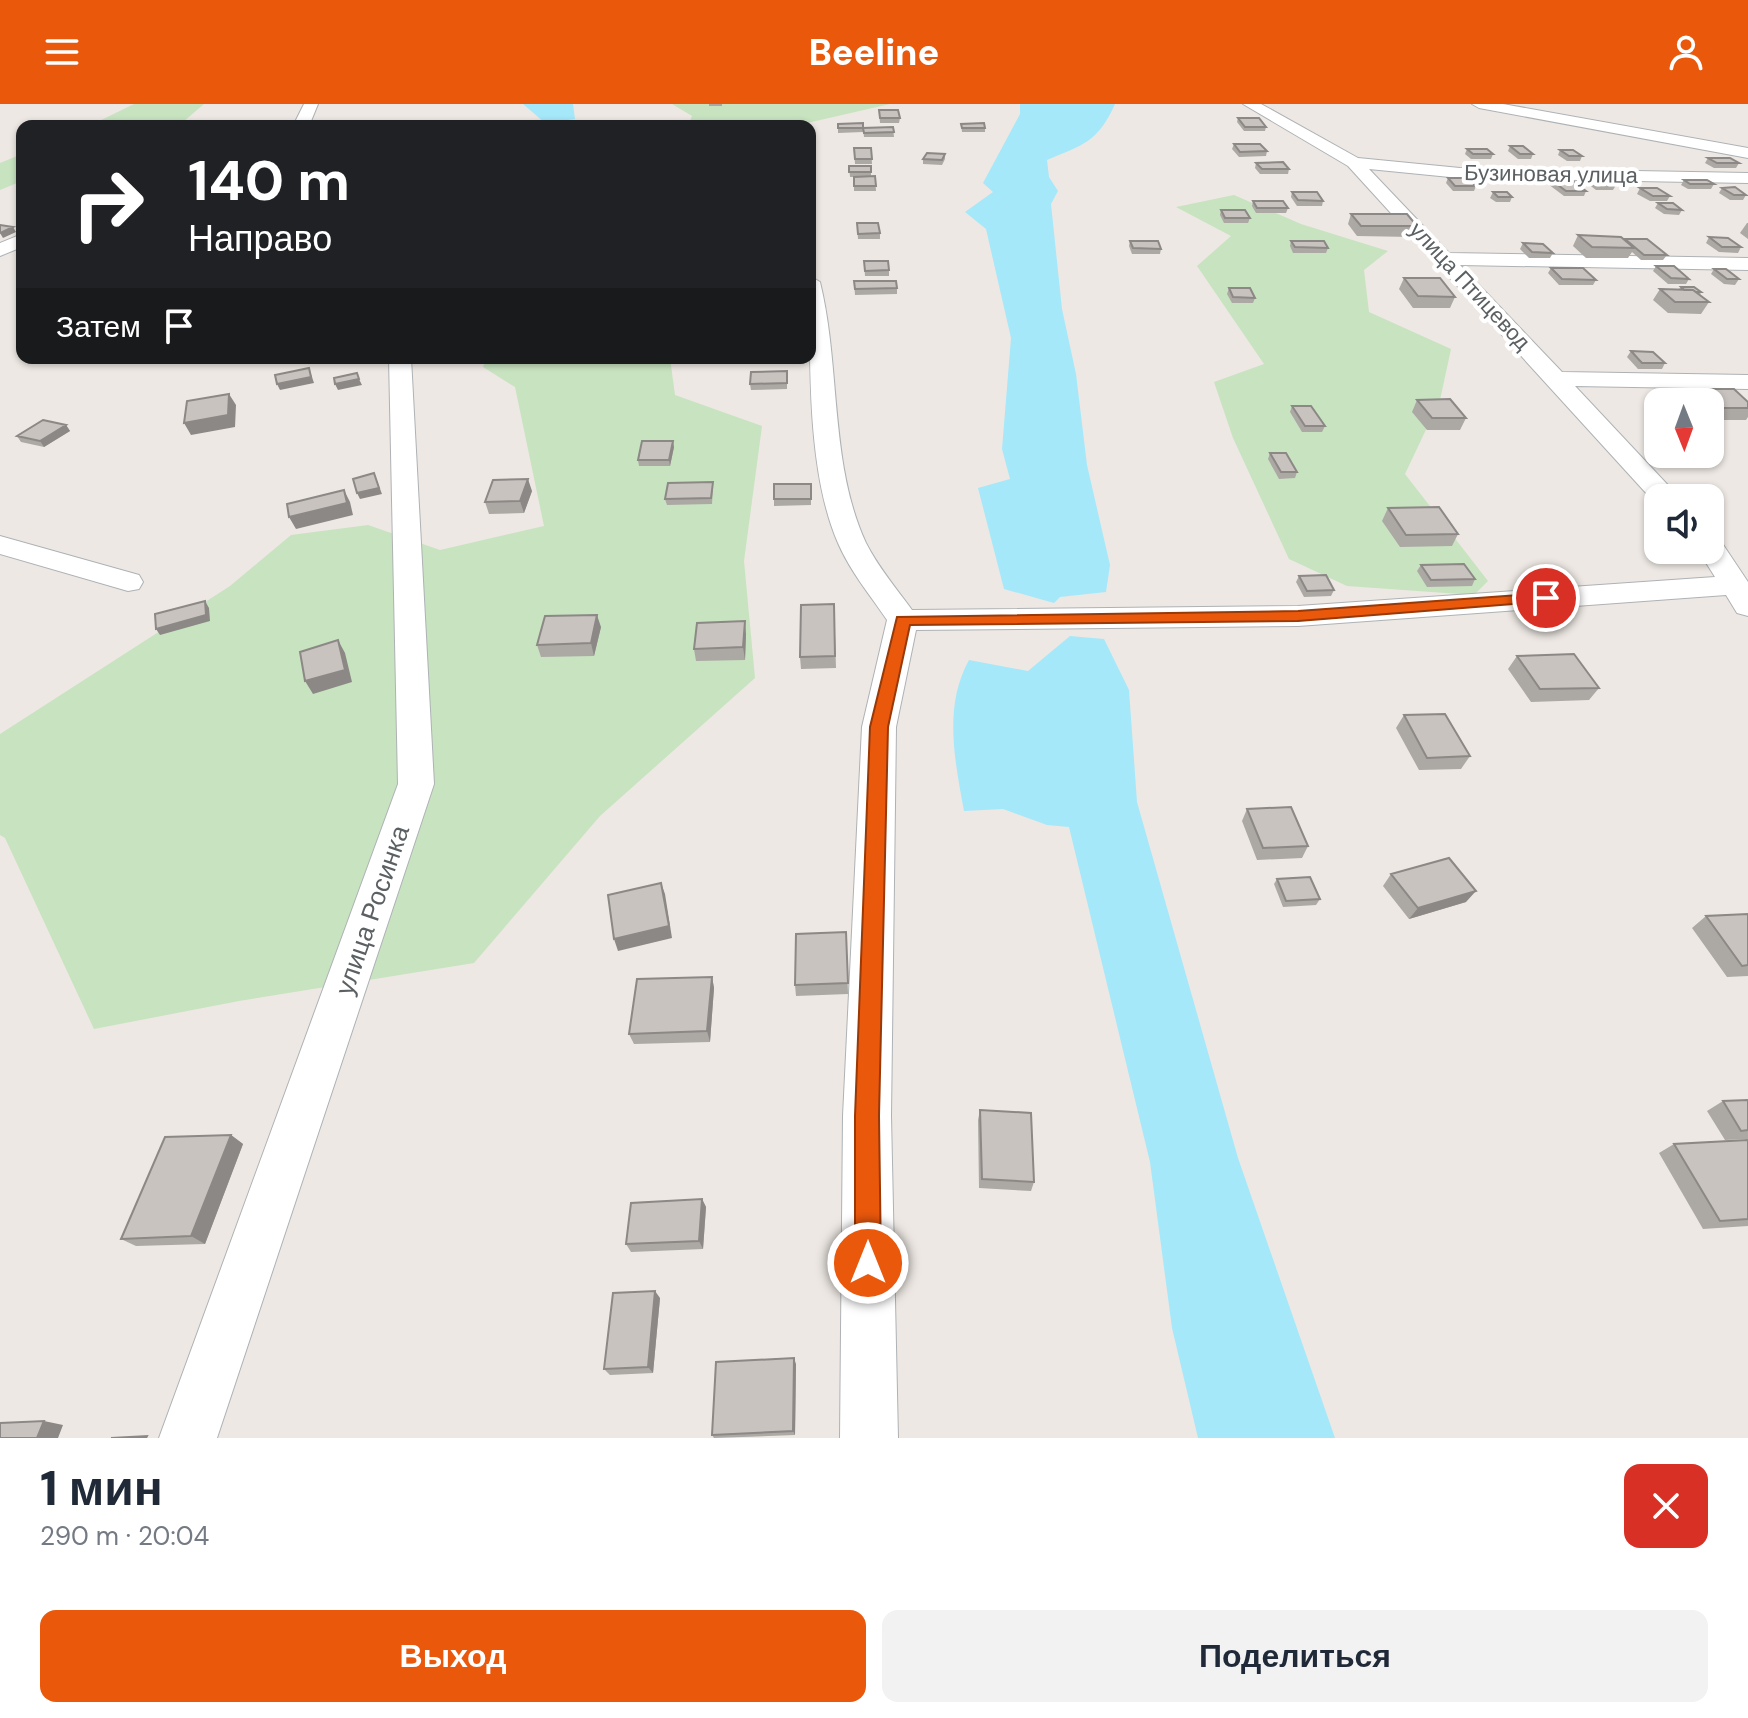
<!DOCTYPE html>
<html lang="ru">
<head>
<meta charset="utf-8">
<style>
  :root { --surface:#fff; --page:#f2f2f3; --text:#1f2937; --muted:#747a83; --accent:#ea580c }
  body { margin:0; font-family:"DM Sans",sans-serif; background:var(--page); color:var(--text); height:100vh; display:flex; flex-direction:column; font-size:30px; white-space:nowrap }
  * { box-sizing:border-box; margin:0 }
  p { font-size:26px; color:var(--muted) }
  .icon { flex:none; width:44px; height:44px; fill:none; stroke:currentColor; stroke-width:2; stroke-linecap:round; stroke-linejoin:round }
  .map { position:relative; height:1334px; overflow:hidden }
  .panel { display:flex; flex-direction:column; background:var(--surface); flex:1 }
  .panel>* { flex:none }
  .hud { position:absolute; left:16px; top:16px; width:800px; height:244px; border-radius:16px; box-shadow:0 2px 6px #0004; background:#202124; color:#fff; overflow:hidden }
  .needle { width:52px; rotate:179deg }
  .fabs { position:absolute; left:1644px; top:284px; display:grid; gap:16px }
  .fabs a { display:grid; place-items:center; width:80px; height:80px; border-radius:16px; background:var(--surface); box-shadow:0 2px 6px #0004; font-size:40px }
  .pin { position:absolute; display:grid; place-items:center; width:68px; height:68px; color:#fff; margin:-34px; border:4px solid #fff; border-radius:50%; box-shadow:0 2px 8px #0007 }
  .me { position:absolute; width:88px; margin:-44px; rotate:0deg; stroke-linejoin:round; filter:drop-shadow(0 0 6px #0008) }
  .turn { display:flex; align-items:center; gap:28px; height:168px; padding:0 40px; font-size:36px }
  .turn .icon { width:104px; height:104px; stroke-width:2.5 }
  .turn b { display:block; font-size:56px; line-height:68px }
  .then { display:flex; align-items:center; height:76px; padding:0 40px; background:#0003; gap:16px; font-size:30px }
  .round { display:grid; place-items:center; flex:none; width:84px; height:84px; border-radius:16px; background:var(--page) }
  .summary { display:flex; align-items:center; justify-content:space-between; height:136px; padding:0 40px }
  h1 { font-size:48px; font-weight:800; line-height:60px }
  .cta { display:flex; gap:16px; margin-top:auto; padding:16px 40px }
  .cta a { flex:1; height:92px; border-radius:16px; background:var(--accent); color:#fff; font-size:32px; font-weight:800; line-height:92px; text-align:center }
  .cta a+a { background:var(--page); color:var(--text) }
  header { display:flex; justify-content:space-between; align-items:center; height:104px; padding:0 40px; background:var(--accent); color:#fff; font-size:36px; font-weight:800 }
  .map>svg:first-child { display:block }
  .green { fill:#c8e3c0 }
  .water { fill:#a5e8fa }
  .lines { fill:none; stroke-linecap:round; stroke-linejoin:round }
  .street-casing { stroke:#aeb2b5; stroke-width:2 }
  .street { fill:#fff; fill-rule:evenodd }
  .wall { fill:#aca8a4 }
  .shaded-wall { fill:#8c8886 }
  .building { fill:#c8c3bf; stroke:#8c8886; stroke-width:2 }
  .route { fill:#ea580c; stroke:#983908; stroke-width:2 }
  .labels { text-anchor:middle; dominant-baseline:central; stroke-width:8; stroke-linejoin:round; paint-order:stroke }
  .far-street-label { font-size:22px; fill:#5b6063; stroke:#fff }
  .street-label { font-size:26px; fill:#5b6063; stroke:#fff }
</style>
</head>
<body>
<header><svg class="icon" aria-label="menu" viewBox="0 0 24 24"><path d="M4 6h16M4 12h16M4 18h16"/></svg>Beeline<svg class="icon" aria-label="person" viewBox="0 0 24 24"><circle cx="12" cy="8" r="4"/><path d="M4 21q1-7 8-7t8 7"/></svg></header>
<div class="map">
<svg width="1748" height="1334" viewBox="0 0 1748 1334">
  <rect width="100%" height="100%" fill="#ede8e3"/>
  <path class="green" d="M134,0H204L183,18L172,22H89Z
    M672,0H890L807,19L808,22H760L749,18L744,22H688L692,12Z
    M22,50V77L0,86V59Z
    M1234,91L1301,120L1388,147L1364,166L1369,208L1451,245L1440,296L1405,370L1488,477L1474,491L1347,482L1289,455L1233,334L1214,278L1264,260L1197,162L1231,132L1176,103Z
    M487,254H670L675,291L762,322L744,457L755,574L600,712L474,859L239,897L94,925L5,734L0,731V630L230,482L291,431L368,421L440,446L544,422L515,283L483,263Z"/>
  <path class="water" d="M523,0H573L575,15L545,19Z
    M1020,0H1115C1098,38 1083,41 1047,56L1049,73L1058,87L1051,100L1062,205L1076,270L1087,361L1110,461L1106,488L1060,493L1054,499L1004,485L978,384L1010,375L1002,345L1011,234L986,125L965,108L993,88L983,79L1020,10Z
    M1070,532L1104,535L1129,586L1137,698L1238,1054L1335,1334H1198L1172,1224L1150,1058L1069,723L1047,721L1003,705L964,707C955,657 943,603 969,556L1028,567Z"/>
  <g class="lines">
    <defs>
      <path id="street" d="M304,0H318L309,22H293Z
        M1243,0H1261L1358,54L1460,64L1748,69V79L1460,74L1369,65L1449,149L1748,154V166L1460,161L1562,268L1748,271V285L1575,282L1680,394H1658L1656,400L1348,62Z
        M1472,0H1503L1748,44V54L1479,4Z
        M22,130V143L0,152V139Z
        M810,172L820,178C841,263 829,359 866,439C878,463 896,484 912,506L1298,502L1715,473L1698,446H1710V433L1720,436L1748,478V512L1737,509L1726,491L1298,522L916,526L896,623L891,1012L898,1334H840L843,1012L862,623L887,516C870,491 850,467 838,439C806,366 810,251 810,172Z
        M389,254H411L434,680L217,1334H159L398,680Z
        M0,432L139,471L143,478L139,485L128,487L0,450Z"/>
    </defs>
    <use href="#street" class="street-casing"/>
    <use href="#street" class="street"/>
  </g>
  <path class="wall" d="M709,0H722V2H709Z
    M879,6L900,14L899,19H880Z
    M1238,14L1266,23L1265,27H1244L1237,18Z
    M863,19V28L838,29V20Z
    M961,20L985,24V28H962Z
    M893,23L894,33H864L863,24Z
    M1234,40L1267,47L1266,52L1239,53L1232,45Z
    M1510,42L1533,50L1531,55H1518L1508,47Z
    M854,44H871L872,60H855Z
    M1467,45L1493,50L1491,55H1471L1465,50Z
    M1560,46L1582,52L1580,57H1567L1558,51Z
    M945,50V55L942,61L923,60V55Z
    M1708,54L1739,59L1736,64H1714L1705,59Z
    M1256,59L1289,65L1288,70H1260L1255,64Z
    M849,62H871V72H875L876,87H854V73H850Z
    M1448,74L1476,82L1474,87H1453L1446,79Z
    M1589,74L1616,81L1613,86H1596L1587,79Z
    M1550,75L1586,87L1584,92H1564L1548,80Z
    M1684,76L1714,80L1711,85H1688L1681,81Z
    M1640,84L1670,92L1667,97H1650L1637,90Z
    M1722,84L1746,91L1743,96H1730L1719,89Z
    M1292,88L1323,97L1322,102H1297L1291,93Z
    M1493,88L1512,93L1510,98H1496L1490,94Z
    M1253,97L1288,104L1286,109H1256L1252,102Z
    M1658,99L1682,106L1679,111L1664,110L1655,104Z
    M1221,106L1250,114L1248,119H1224L1220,111Z
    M1351,110L1417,122L1413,133L1357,132L1348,120Z
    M857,119L880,129V135H858Z
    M1747,119H1748V135L1740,129Z
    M1578,131L1625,136L1667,151L1663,156H1641L1632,148L1628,154H1586L1573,142Z
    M1709,133L1741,143L1738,149L1719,148L1706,139Z
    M1130,137L1161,145L1160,150H1132L1129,142Z
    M1291,137L1328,144L1326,149H1293L1290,142Z
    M1523,139L1553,149L1550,154H1529L1520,145Z
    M864,157L889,166V172H865Z
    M1656,162L1689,175L1686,180H1668L1653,167Z
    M1551,164L1596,176L1593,181H1559L1548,169Z
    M1714,165L1739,175L1735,181L1724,180L1711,170Z
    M1404,174L1455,193L1450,204H1413L1399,185Z
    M854,177L897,184V190L855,191Z
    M1681,183L1701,188L1700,191L1709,198L1701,210L1668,209L1653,196L1660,185H1679Z
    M1229,184L1255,194L1253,199H1232L1227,190Z
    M1631,247L1665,259L1662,265H1638L1627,253Z
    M750,254H784L750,255Z
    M787,267V285L751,286L750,280Z
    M1703,285L1748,298V313L1746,316H1714L1710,311V298H1696L1695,297Z
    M1417,296L1466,314L1460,326H1427L1412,308Z
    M1292,302L1325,322L1322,328H1302L1290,308Z
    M66,321L70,327L44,343L21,338L17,332Z
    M674,343L670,362H639L638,356Z
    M1270,349L1297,368L1295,374L1279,375L1268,355Z
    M811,380V401L774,402V395Z
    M713,384L712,400L667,401L665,395Z
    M532,387L524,409L489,410L485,398Z
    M1388,404L1458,430L1452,442L1400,443L1382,417Z
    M1421,461L1475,475L1472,482L1427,483L1417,467Z
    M1299,472L1334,486L1331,492L1304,493L1296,478Z
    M834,500L836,564L801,565L800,553Z
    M601,523L594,552L541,553L537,541Z
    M746,530L745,556L696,557L694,545Z
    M1517,552L1599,584L1589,596L1531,598L1508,565Z
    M1404,611L1470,652L1461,665L1419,666L1396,624Z
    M1247,705L1308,742L1302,754L1257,756L1242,717Z
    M1391,770L1466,798L1409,815L1383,782Z
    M1277,775L1320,795L1316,801L1283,803L1274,780Z
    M1748,810V872L1727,873L1692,824L1706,812Z
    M846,828L848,890L796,892L795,881Z
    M712,873L714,884L710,938L634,940L629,930Z
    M1748,996V1035L1725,1036L1707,1007L1723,997Z
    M980,1006L1034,1078L1031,1087L979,1084L978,1016Z
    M231,1031L243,1040L205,1140L136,1142L121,1135Z
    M1748,1036V1122L1703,1125L1659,1049L1674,1040Z
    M702,1095L706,1103L703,1145L631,1148L626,1140Z
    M660,1194L653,1269L610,1271L604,1265Z
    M796,1260L795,1331L714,1334L712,1331Z"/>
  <path class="shaded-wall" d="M13,123L16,128L3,134L0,129Z
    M309,264L314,279L280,286L277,280Z
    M359,275L362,281L338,286L335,280Z
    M229,290L236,301L235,323L191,331L184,319Z
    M66,321L70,327L44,343L40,337Z
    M673,337L674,343L670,362L669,356Z
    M374,369L382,390L360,395L357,389Z
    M528,375L532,387L524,409L520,397Z
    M344,386L350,398L353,411L296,425L289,413Z
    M205,497L209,504L210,517L160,531L156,525Z
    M597,511L601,523L594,552L591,539Z
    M745,517L746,530L745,556L743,543Z
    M338,536L345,549L352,578L313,590L305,577Z
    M661,779L665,790L672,834L618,847L614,835Z
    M1476,787L1466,798L1409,815L1418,804Z
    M712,873L714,884L710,938L707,927Z
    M231,1031L243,1040L205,1140L191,1132Z
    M702,1095L706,1103L703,1145L699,1137Z
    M655,1187L660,1194L653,1269L648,1263Z
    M794,1254L796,1260L795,1331L793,1327Z
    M44,1317L63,1321L58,1334H37Z"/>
  <path class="building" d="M879,6H898L900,14H880Z
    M1238,14H1259L1266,23H1245Z
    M863,19V24H838V20Z
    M984,19L985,24H962L961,20Z
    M893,23L894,28L864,29L863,24Z
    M1234,40H1260L1267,47L1240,48Z
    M1510,42H1523L1533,50H1520Z
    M854,44H871L872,55H855Z
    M1467,45H1487L1493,50H1473Z
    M1560,46H1573L1582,52H1569Z
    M927,49L945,50L942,56L923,55Z
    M1708,54H1730L1739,59H1717Z
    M1283,58L1289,65H1262L1256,59Z
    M849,62H871V68H849Z
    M875,72L876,82H854V73Z
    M1448,74H1468L1476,82H1455Z
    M1589,74H1606L1616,81H1599Z
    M1550,75H1570L1586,87H1566Z
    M1684,76H1707L1714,80H1690Z
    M1735,83L1746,91H1734L1722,84Z
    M1640,84H1657L1670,92H1653Z
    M1292,88H1317L1323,97L1298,96Z
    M1493,88H1507L1512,93H1498Z
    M1253,97H1283L1288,104H1257Z
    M1658,99H1673L1682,106L1667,105Z
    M1221,106H1245L1250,114H1225Z
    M1351,110H1407L1417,122H1361Z
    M857,119H878L880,129L858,130Z
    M0,121L13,123L0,129Z
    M1578,131L1621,133L1634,144L1592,143Z
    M1709,133L1728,134L1741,143H1722Z
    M1625,135H1647L1667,151H1644Z
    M1130,137H1158L1161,145L1133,144Z
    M1291,137H1324L1328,144L1295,143Z
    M1523,139L1543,140L1553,149L1532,148Z
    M864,157H888L889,166L865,167Z
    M1656,162H1674L1689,175L1671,174Z
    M1551,164H1583L1596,176L1562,175Z
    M1714,165H1726L1739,175H1727Z
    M1404,174H1440L1455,193L1418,192Z
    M854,177H896L897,184L855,185Z
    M1681,183H1694L1701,188H1696L1693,186H1684Z
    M1229,184H1250L1255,194L1233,193Z
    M1660,185L1693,186L1709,198H1675Z
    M1631,247L1653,248L1665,259H1642Z
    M309,264L311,273L277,280L275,271Z
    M787,267V279L750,280L751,268Z
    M357,269L359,275L335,280L334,274Z
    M1703,285H1734L1748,298V304H1723Z
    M229,290L228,311L184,319L187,297Z
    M1450,295L1466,314H1432L1417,296Z
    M1292,302H1311L1325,322H1305Z
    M43,316L66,321L40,337L17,332Z
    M642,337H673L669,356H638Z
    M1270,349H1286L1297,368H1281Z
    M374,369L379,384L357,389L353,375Z
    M528,375L520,397L485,398L493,376Z
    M713,378L711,394L665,395L668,379Z
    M774,380H811V395H774Z
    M344,386L347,399L289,413L287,400Z
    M1439,403L1458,430L1406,431L1388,404Z
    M1464,460L1475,475L1431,476L1421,461Z
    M1326,471L1334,486L1307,487L1299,472Z
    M205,497L206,511L156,525L155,510Z
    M834,500L835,552L800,553L801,501Z
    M597,511L591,539L537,541L545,512Z
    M745,517L743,543L694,545L697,519Z
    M338,536L345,566L305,577L300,548Z
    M1574,550L1599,584L1540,585L1517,552Z
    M1445,610L1470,652L1427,654L1404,611Z
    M1291,703L1308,742L1263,744L1247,705Z
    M1449,754L1476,787L1418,804L1391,770Z
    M1310,773L1320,795L1286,797L1277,775Z
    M661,779L669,822L614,835L608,791Z
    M1748,810V861L1742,862L1706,812Z
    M846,828L848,879L795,881L796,830Z
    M712,873L707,927L629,930L637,875Z
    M1748,996V1026L1741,1027L1723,997Z
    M980,1006L1031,1009L1034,1078L982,1075Z
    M231,1031L191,1132L121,1135L165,1033Z
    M1748,1036V1115L1720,1117L1674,1040Z
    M702,1095L699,1137L626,1140L631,1099Z
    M655,1187L648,1263L604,1265L613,1189Z
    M794,1254L793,1327L712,1331L716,1258Z
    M44,1317L37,1334H0V1319Z
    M147,1332L146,1334H111Z"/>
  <path class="route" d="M1546,489L1554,494L1552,497L1298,517L910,521L888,623L879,1012L881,1159L877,1168L868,1172L859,1168L855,1159V1012L870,623L897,513L1298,507Z"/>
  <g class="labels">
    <g class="far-street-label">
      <text transform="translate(1551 70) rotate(1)">Бузиновая улица</text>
      <text transform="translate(1470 182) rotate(47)">улица Птицевод</text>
    </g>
    <g class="street-label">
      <text transform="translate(372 806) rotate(-71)">улица Росинка</text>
    </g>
  </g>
</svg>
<div class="fabs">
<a><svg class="needle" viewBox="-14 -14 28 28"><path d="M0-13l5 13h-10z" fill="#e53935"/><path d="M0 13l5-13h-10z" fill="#747a83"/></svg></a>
<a><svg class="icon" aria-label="sound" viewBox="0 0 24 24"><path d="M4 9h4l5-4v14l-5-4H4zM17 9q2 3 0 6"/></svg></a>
</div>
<div class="pin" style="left:1546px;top:494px;background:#d93025"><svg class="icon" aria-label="arrive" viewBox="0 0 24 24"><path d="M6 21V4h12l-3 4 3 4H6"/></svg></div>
<svg class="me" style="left:868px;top:1159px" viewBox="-20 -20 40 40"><circle r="17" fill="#ea580c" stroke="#fff" stroke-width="3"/><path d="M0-11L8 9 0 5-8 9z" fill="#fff"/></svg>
<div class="hud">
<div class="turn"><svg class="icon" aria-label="right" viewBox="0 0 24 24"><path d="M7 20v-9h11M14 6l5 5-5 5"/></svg><div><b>140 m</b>Направо</div></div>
<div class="then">Затем<svg class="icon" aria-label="arrive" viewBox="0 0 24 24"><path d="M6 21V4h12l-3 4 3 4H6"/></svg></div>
</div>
</div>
<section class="panel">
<div class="summary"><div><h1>1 мин</h1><p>290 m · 20:04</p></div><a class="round" style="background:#d93025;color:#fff"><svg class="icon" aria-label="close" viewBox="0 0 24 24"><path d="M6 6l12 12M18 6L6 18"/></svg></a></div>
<div class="cta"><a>Выход</a><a>Поделиться</a></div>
</section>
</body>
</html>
